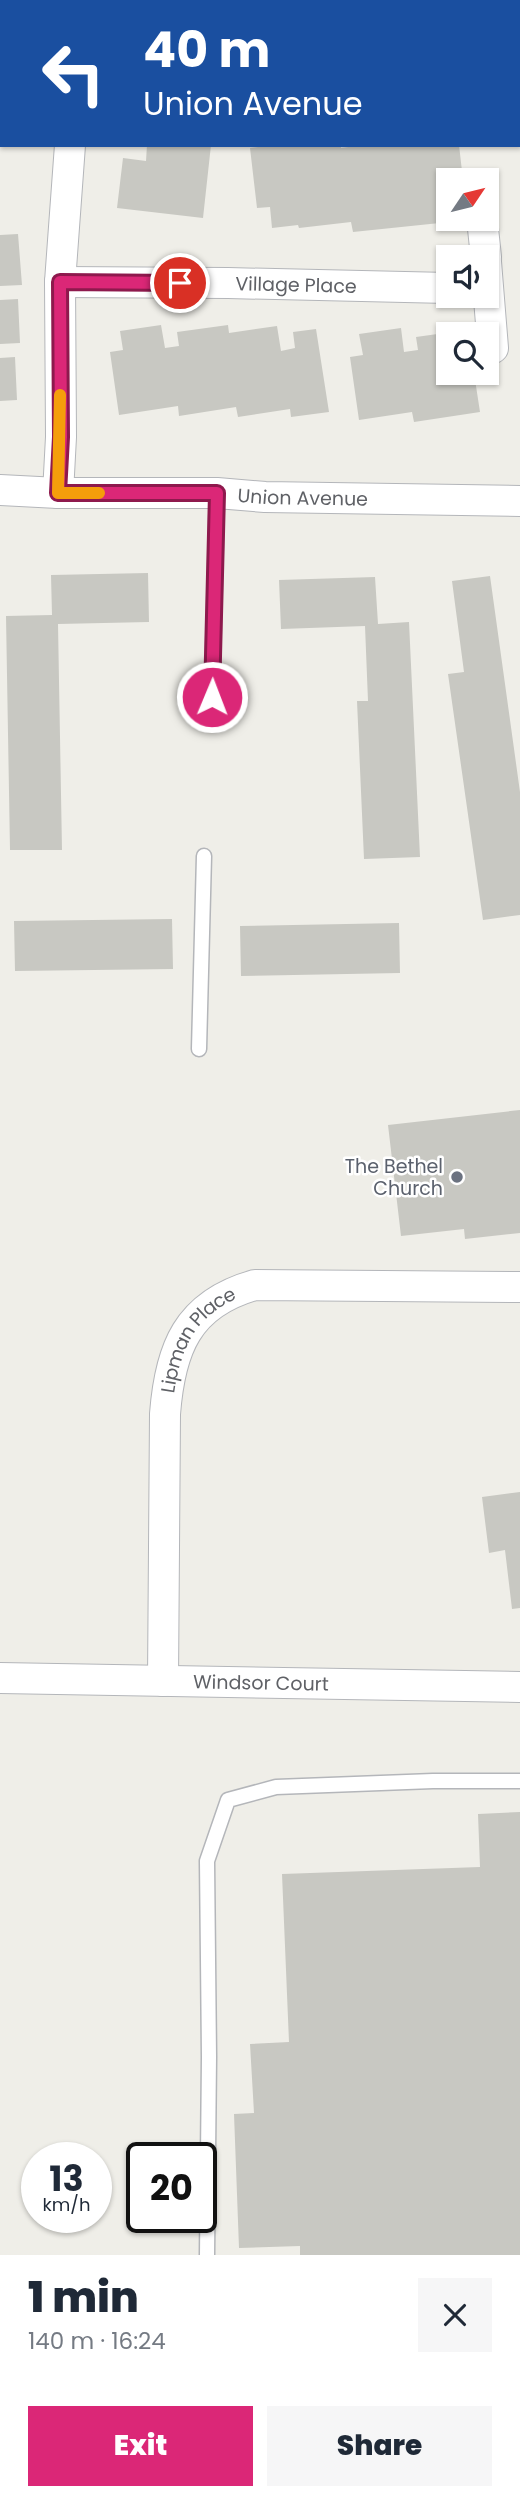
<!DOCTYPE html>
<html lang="en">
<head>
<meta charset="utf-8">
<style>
  :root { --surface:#fff; --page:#f6f6f7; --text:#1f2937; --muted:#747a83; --accent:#db2777 }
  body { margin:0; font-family:Poppins,sans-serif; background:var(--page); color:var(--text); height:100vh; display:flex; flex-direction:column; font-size:26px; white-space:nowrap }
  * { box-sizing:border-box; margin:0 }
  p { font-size:23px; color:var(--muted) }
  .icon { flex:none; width:38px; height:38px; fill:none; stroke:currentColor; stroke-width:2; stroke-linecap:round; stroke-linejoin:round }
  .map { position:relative; height:2255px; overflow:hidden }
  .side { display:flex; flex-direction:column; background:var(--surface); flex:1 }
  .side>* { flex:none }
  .hud { position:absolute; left:0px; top:0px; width:522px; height:147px; box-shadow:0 2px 5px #0004; background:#1a4fa0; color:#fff; overflow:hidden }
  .needle { width:46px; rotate:55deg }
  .tools { position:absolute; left:436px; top:168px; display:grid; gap:14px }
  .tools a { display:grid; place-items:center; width:63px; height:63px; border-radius:0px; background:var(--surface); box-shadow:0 2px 5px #0004; font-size:35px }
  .speed { position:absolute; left:21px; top:2142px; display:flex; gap:14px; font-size:35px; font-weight:700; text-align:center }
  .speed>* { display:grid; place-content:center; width:91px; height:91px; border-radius:50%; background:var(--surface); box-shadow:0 2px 5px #0004; line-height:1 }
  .speed small { font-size:18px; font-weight:400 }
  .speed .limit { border:4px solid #111; border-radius:10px; background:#fff; color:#111 }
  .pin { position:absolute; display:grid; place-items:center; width:60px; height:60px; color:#fff; margin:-30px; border:4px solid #fff; border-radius:50%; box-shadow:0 2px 7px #0007 }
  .me { position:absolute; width:77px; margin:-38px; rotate:1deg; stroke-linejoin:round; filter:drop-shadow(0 0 5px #0008) }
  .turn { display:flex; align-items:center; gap:24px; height:147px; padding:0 28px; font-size:32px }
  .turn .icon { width:91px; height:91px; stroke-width:2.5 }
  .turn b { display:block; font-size:49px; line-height:60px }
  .round { display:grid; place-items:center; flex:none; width:74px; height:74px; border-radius:0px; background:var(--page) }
  .overview { display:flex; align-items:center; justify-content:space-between; height:119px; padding:0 28px }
  h1 { font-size:42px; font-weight:800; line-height:52px }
  .action { display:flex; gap:14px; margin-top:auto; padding:14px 28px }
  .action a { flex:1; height:80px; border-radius:0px; background:var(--accent); color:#fff; font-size:28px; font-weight:800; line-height:80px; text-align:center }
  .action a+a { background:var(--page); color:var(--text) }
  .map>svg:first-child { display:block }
  .building { fill:#c8c8c2 }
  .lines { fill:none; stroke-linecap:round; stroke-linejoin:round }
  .lane-casing { stroke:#b4b6ba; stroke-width:17 }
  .street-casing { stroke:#b4b6ba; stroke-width:32 }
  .lane { stroke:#fff; stroke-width:14 }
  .street { stroke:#fff; stroke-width:30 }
  .route-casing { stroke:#8e194d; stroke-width:18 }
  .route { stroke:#db2777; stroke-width:12 }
  .slow { stroke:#f59e0b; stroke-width:12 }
  .worship-dot { fill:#6b7280; stroke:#fff; stroke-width:2.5 }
  .labels { text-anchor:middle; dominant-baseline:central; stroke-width:5; stroke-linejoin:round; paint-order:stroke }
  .street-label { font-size:19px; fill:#5f6166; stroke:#fff }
  .worship-label { font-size:19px; fill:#5b616d; stroke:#fff; text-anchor:end }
</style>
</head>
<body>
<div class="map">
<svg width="520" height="2255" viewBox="0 0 520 2255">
  <rect width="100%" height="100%" fill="#efeee8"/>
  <path class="building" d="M147,145H211L203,218L117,208L123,158L146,161Z
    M274,145H341V148L363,145H459L463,180H448V219H459V221L353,232L351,222L299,228L298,225L272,228L270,207L257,208L250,148Z
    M18,234L22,285L0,286V235Z
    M18,299L20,343L0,344V300Z
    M161,325L165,348L179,346L177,332L228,325L229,333L277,326L281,351L295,348L293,332L316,329L329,412L291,417L290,409L238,417L236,407L179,416L178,406L119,415L110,352L123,350L120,331Z
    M401,328L404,352L418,350L416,337L459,331L460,334H448V373H474L480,412L414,422L412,412L359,420L350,357L363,355L359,334Z
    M15,357L17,400L0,401V358Z
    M148,573L149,622L58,624L62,850H10L6,616L52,615L51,575Z
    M490,576L520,792V915L483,920L448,674L464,672L452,581Z
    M375,577L378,624L409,622L420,857L364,859L357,701H368L365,626L281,629L279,580Z
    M172,919L173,969L15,971L14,921Z
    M399,923L400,973L241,976L240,926Z
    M520,1110V1233L465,1239L464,1229L401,1236L388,1125Z
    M520,1492V1608L512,1609L505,1550L489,1553L482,1497Z
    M520,1812V2255H300V2246L239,2248L234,2114L254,2113L250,2044L289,2042L282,1874L480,1867L478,1814Z"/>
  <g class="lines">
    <defs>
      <path id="lane" d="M212,697L217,493
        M199,1049L204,856
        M207,2255L209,2057L207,1861L228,1800L276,1787L433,1781H520"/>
      <g id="street">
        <path d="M78,2V0"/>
        <path d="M482,219L486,257"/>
        <path d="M486,262L493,348"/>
        <path id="s1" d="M60,282L228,283L448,288"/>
        <path id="s2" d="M0,490L58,493H217L265,497L520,501"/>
        <path d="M58,493L61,437L60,282L70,145"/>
        <path id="s3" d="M0,1678L520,1687"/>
        <path id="s4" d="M163,1681L165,1414C170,1349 187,1304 255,1285L520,1287"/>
      </g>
    </defs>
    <use href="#lane" class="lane-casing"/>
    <use href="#street" class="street-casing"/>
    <use href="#lane" class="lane"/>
    <use href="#street" class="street"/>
  </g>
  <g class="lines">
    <defs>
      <path id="route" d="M180,283L60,282L61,437L58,493H217L212,697"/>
    </defs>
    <use href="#route" class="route-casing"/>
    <use href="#route" class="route"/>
    <path class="slow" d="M60,395L58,493H99"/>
  </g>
  <circle class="worship-dot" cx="457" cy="1177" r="7"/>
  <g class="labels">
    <g class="street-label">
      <text stroke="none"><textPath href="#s1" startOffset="236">Village Place</textPath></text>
      <text stroke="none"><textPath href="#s2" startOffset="303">Union Avenue</textPath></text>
      <text stroke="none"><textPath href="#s4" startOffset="352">Lipman Place</textPath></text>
      <text stroke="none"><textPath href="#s3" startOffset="261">Windsor Court</textPath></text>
    </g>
    <g class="worship-label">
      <text x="443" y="1166">The Bethel<tspan x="443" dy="22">Church</tspan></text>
    </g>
  </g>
</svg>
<div class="tools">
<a><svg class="needle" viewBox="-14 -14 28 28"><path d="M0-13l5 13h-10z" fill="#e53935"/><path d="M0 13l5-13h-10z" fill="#747a83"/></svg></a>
<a><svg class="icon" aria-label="sound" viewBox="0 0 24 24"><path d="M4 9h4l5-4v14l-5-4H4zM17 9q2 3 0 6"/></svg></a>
<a><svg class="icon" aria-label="search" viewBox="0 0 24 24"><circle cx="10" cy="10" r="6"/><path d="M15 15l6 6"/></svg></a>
</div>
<div class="speed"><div>13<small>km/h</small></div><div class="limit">20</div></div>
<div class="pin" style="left:180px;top:283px;background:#d93025"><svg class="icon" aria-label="arrive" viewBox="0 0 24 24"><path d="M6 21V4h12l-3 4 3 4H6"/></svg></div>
<svg class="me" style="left:212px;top:697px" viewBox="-20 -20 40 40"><circle r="17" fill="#db2777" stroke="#fff" stroke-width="3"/><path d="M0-11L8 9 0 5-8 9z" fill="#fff"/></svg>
<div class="hud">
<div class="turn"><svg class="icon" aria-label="left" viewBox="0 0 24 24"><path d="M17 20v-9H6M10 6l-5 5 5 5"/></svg><div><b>40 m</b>Union Avenue</div></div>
</div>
</div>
<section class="side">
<div class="overview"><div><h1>1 min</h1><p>140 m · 16:24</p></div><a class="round"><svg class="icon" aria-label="close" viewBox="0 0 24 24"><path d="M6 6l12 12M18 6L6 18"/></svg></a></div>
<div class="action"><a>Exit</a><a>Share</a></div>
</section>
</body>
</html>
